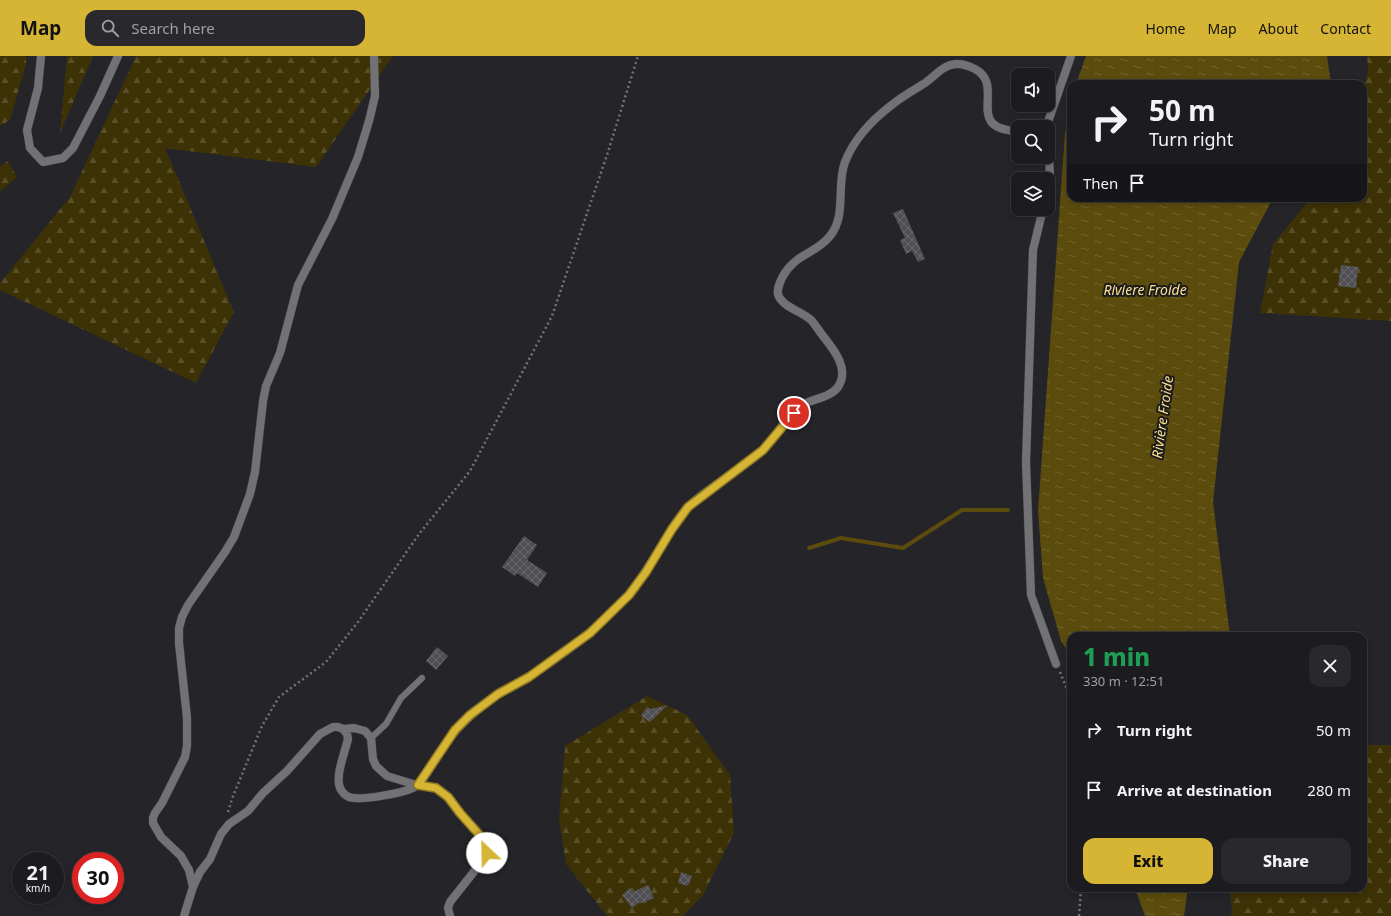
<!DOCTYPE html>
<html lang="en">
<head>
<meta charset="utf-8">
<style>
  :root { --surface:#1c1b1f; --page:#29282c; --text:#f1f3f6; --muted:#a0a1a4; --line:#3a393d; --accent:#d6b534 }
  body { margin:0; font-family:"Noto Sans",sans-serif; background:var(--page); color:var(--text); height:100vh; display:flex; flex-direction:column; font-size:15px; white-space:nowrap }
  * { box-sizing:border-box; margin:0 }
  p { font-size:13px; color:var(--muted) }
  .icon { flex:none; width:22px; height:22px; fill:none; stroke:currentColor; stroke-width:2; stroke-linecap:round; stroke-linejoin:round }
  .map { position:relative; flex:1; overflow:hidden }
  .drawer { position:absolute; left:1067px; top:576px; width:300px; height:260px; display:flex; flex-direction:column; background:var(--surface); border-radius:12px; box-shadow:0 2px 6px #0003,0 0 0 1px var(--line) }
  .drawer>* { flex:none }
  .top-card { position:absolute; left:1067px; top:24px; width:300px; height:122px; border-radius:12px; box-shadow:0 2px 6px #0003,0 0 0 1px var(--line); background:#1c1b1f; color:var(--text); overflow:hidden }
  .fabs { position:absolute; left:1011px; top:12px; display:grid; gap:8px }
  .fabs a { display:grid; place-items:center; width:44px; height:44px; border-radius:8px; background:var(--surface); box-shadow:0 2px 6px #0003,0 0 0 1px var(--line); font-size:20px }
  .speed { position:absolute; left:12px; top:796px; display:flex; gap:8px; font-size:20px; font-weight:700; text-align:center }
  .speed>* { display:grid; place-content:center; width:52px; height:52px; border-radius:50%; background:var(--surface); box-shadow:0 2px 6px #0003,0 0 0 1px var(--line); line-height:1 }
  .speed small { font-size:10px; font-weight:400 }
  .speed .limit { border:6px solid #d22; background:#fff; color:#111 }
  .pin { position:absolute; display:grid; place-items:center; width:34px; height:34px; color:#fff; margin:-17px; border:2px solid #fff; border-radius:50%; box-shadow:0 1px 4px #0007 }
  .me { position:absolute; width:44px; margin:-22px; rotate:336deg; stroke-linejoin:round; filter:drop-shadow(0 0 3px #0008) }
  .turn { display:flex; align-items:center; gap:14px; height:84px; padding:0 16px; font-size:18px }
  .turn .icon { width:52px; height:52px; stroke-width:2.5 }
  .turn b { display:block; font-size:28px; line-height:34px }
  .then { display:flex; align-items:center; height:38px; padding:0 16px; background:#0003; gap:8px; font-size:15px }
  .round { display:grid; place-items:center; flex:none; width:42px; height:42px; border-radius:12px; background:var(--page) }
  .head { display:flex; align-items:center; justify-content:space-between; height:68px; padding:0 16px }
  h1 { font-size:24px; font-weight:800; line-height:30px; color:#1e9e55 }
  .button { display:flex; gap:8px; margin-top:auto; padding:8px 16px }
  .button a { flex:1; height:46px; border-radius:12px; background:var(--accent); color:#111; font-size:16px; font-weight:800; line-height:46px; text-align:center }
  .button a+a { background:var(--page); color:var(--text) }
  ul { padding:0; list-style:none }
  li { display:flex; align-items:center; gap:12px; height:60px; padding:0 16px }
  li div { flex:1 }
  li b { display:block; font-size:15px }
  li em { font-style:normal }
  header { display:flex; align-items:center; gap:24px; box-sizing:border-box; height:56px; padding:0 20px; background:var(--accent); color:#111 }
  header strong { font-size:19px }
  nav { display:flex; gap:22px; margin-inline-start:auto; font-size:14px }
  .search { width:280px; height:36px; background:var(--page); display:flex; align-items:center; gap:10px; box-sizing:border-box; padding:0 14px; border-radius:12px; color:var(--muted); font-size:15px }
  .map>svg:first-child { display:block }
  .forest { fill:url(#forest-firs) }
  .water { fill:url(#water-ripples) }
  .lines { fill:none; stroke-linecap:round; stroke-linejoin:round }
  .stream { stroke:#5b4b0d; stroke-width:4 }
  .building { fill:url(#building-cross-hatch) }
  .lane-casing { stroke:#403f44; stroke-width:7 }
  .street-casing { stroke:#403f44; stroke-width:9 }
  .path { stroke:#747377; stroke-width:2.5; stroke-dasharray:2 3; stroke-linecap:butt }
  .lane { stroke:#727275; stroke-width:6 }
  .street { stroke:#727275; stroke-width:8 }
  .route-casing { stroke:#8b7622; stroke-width:10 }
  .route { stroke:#d6b534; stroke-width:7 }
  .labels { text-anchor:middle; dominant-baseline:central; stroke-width:4; stroke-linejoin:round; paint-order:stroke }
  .water-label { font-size:14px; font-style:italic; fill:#fae18c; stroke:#1b1a1f }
</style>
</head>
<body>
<header>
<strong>Map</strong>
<div class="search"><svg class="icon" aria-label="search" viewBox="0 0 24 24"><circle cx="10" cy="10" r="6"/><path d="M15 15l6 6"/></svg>Search here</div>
<nav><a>Home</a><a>Map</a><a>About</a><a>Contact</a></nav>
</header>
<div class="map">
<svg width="1391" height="860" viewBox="0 0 1391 860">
  <defs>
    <pattern id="forest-firs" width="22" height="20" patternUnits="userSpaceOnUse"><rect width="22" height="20" fill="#3d3205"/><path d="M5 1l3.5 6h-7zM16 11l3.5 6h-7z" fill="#595029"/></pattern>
    <pattern id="water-ripples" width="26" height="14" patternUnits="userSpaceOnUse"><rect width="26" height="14" fill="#5b4b0d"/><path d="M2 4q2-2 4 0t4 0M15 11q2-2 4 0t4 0" fill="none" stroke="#726530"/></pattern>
    <pattern id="building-cross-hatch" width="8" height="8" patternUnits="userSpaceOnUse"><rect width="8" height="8" fill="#504f55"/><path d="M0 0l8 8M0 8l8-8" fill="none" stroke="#69686d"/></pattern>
  </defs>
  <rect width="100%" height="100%" fill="#252429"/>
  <path class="forest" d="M0,0H26V8L10,64L0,70Z
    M67,0H93L60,77Z
    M136,0H393L316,111L165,92L234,256L196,327L0,234V227L70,141Z
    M1367,0H1391V265L1260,257L1273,188L1311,142H1363V31L1368,17Z
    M8,105L17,121L0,136V110Z
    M647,640L687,659L730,719L734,777L703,839L683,860H607L566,808L559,763L565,690Z
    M1363,689H1391V860H1230L1232,856L1230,832H1363Z"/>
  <path class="water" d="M1086,0H1327L1331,28H1076Z
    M1071,51V142H1273L1239,206L1213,446L1230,580H1071V600L1061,585L1043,522L1038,455L1065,78Z
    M1135,832H1188L1184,860H1145Z"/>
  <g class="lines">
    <path class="stream" d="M809,492L841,482L903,492L962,454H1008"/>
  </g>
  <path class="building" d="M903,153L925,203L918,206L912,195L906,198L900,184L905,182L893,157Z
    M1341,209L1358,211L1356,232L1338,230Z
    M524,480L537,489L527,504L547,517L538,531L517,517L515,520L502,511Z
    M437,591L448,600L436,614L426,605Z
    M668,649L650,666L641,660L647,651L651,653Z
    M681,816L692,820L688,830L678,827Z
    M648,829L654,842L643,847L642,845L632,852L622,839L630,832L633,836Z"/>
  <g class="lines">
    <defs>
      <path id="lane" d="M371,682L386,668L401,642L422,622"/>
      <path id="street" d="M41,0L38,32L27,74L30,92L43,106L63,102L73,92L100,40L118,0
        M1038,71L1048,66
        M1048,71V66L1071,0
        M1048,74L1050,122L1048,131
        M1043,153L1033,194L1026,406L1031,539L1056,608
        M343,673L354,672L365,675L371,682L373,703L376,710L387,720L413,728L436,732L447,741L460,757L484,784L487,791V797L484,803L450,846L448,852L450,860
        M193,831L189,814L181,800L161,781L153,767V762L155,757L162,747L185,701L187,690V662L179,587V572L182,561L188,549L225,496L234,481L250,438L255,416L263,345L266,330L280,297L298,229L332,163L358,101L369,65L375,40L374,0
        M184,860L193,831L200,816L210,803L221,778L229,768L248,755L263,737L287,715L320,678L333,671H338L343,673L347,678L348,683C345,696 335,720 340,732C342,736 344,739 349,741C359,745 407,737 416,730C426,723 434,704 441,694C456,672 469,660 490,644C502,635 515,629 528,621C562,600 604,568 630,537C644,520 654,502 665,484C673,471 680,458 691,448C713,428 741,414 762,395C776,382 784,363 799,351C811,342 829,343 838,331C850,313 834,294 823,280C820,276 816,270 812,265C804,256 781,251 778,238C777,232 780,226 783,220C796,197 816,198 830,180C847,159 836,130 845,106C854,83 873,63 893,48C903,40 914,34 925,27C935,20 944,8 957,8C963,8 969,10 975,13C1007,30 962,73 1018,75"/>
    </defs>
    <use href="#lane" class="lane-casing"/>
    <use href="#street" class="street-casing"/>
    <path class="path" d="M1060,616L1071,643
      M228,756L233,740L262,670L279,641L326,606L358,566L419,478L470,415L552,260L607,99L638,0
      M1079,860L1081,832"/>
    <use href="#lane" class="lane"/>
    <use href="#street" class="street"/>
  </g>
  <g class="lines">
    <defs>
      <path id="route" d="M487,797V791L484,784L460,757L448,741L436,732L418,729L455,674L470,659L498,638L529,621L590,577L629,539L646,516L672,473L688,451L763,394L794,357"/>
    </defs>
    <use href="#route" class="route-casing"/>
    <use href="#route" class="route"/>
  </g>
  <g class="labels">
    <g class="water-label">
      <text x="1145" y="233">Riviere Froide</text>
      <text transform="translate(1162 361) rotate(-82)">Rivière Froide</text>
    </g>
  </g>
</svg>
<div class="fabs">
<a><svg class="icon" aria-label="sound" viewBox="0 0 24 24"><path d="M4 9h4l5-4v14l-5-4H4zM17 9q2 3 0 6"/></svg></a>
<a><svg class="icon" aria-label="search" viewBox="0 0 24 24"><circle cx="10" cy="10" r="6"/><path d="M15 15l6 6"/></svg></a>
<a><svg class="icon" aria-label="layers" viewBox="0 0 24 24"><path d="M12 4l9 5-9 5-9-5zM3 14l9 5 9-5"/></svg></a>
</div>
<div class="speed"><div>21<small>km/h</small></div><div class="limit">30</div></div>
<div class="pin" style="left:794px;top:357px;background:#d93025"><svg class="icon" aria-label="arrive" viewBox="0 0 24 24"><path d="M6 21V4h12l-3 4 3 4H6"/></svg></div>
<svg class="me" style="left:487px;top:797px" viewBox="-20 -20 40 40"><circle r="19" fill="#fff"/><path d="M0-13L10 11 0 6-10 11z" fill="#d6b534"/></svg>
<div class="top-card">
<div class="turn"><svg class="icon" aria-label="right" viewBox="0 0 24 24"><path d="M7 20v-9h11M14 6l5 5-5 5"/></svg><div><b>50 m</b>Turn right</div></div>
<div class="then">Then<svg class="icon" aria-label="arrive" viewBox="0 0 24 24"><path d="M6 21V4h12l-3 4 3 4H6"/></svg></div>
</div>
<section class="drawer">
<div class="head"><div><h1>1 min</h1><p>330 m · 12:51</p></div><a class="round"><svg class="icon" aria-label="close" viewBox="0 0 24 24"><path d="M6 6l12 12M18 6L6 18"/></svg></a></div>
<ul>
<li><svg class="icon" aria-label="right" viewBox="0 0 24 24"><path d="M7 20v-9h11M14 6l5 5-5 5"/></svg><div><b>Turn right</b></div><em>50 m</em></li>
<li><svg class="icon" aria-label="arrive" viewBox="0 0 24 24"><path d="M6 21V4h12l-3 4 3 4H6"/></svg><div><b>Arrive at destination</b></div><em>280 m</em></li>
</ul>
<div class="button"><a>Exit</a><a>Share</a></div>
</section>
</div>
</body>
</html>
